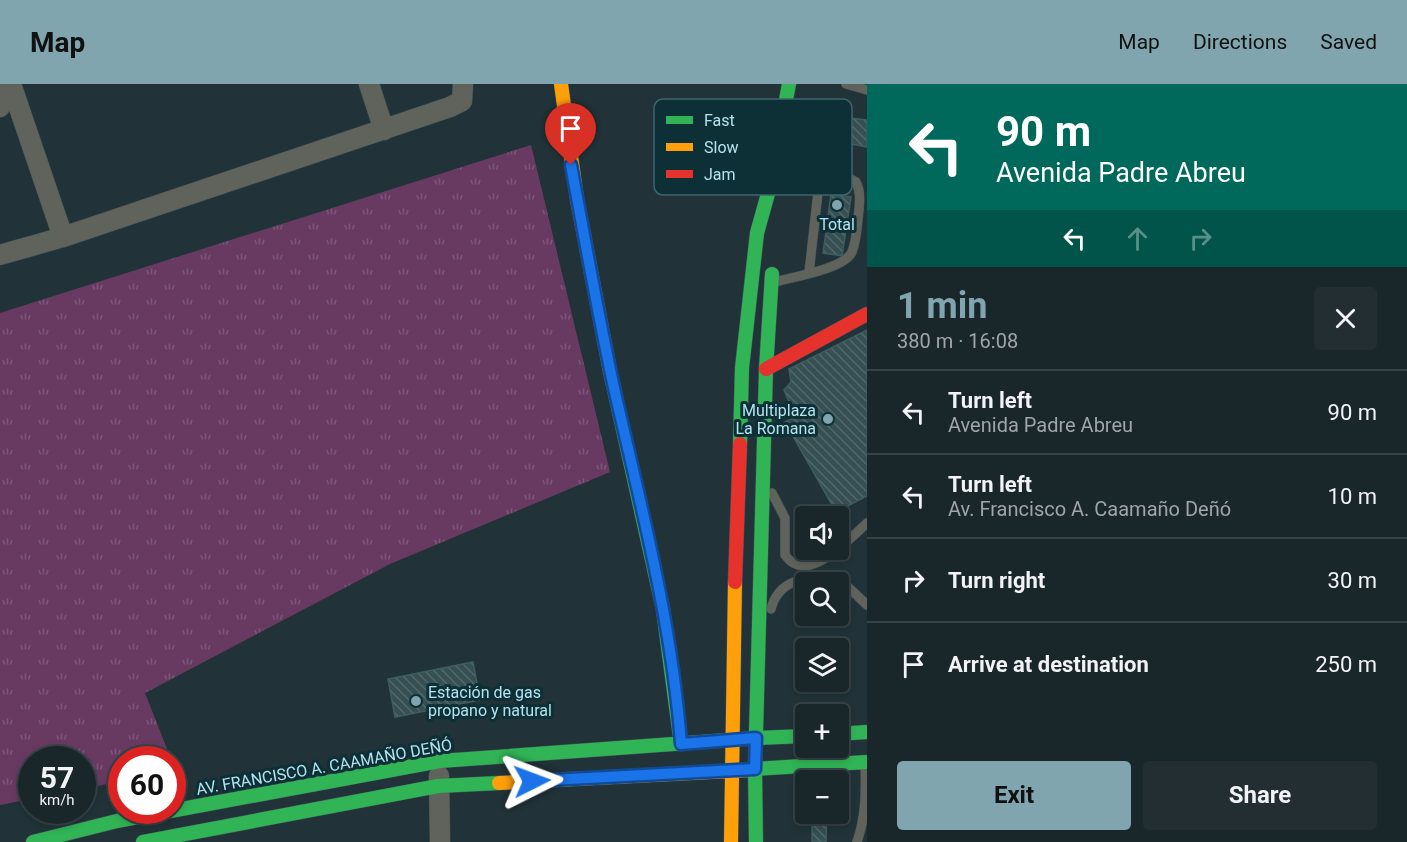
<!DOCTYPE html>
<html lang="en">
<head>
<meta charset="utf-8">
<style>
  :root { --surface:#19262a; --page:#222e32; --text:#f1f3f6; --muted:#9fa5a8; --line:#374347; --accent:#81a5ae }
  body { margin:0; font-family:Roboto,sans-serif; background:var(--page); color:var(--text); height:100vh; display:flex; flex-direction:column; font-size:22px; white-space:nowrap }
  * { box-sizing:border-box; margin:0 }
  p { font-size:20px; color:var(--muted) }
  .icon { flex:none; width:33px; height:33px; fill:none; stroke:currentColor; stroke-width:2; stroke-linecap:round; stroke-linejoin:round }
  .map { position:relative; flex:1; overflow:hidden }
  .details { display:flex; flex-direction:column; background:var(--surface); width:540px }
  .details>* { flex:none }
  .hud { background:#00695c; color:#fff; overflow:hidden }
  .fabs { position:absolute; left:795px; top:422px; display:grid; gap:12px }
  .fabs a { display:grid; place-items:center; width:54px; height:54px; border-radius:6px; background:var(--surface); box-shadow:0 3px 9px #0003,0 0 0 2px var(--line); font-size:30px }
  .speed { position:absolute; left:18px; top:662px; display:flex; gap:12px; font-size:30px; font-weight:700; text-align:center }
  .speed>* { display:grid; place-content:center; width:78px; height:78px; border-radius:50%; background:var(--surface); box-shadow:0 3px 9px #0003,0 0 0 2px var(--line); line-height:1 }
  .speed small { font-size:15px; font-weight:400 }
  .speed .limit { border:9px solid #d22; background:#fff; color:#111 }
  .pin { position:absolute; display:grid; place-items:center; width:51px; height:51px; color:#fff; margin:-62px -26px; border-radius:50% 50% 50% 0; rotate:-45deg; box-shadow:0 0 6px #0007 }
  .pin .icon { rotate:45deg }
  .me { position:absolute; width:66px; margin:-33px; rotate:87deg; stroke-linejoin:round; filter:drop-shadow(0 0 4px #0008) }
  .turn { display:flex; align-items:center; gap:21px; height:126px; padding:0 30px; font-size:27px }
  .turn .icon { width:78px; height:78px; stroke-width:2.5 }
  .turn b { display:block; font-size:42px; line-height:51px }
  .lanes { display:flex; align-items:center; height:57px; padding:0 30px; background:#0003; justify-content:center; gap:30px; direction:ltr }
  .lanes .off { opacity:.35 }
  .round { display:grid; place-items:center; flex:none; width:63px; height:63px; border-radius:6px; background:var(--page) }
  .head { display:flex; align-items:center; justify-content:space-between; height:102px; padding:0 30px }
  h1 { font-size:36px; font-weight:700; line-height:45px; color:var(--accent) }
  .action { display:flex; gap:12px; margin-top:auto; padding:12px 30px }
  .action a { flex:1; height:69px; border-radius:6px; background:var(--accent); color:#111; font-size:24px; font-weight:700; line-height:69px; text-align:center }
  .action a+a { background:var(--page); color:var(--text) }
  ul { padding:0; list-style:none }
  li { display:flex; align-items:center; gap:18px; height:84px; padding:0 30px; border-top:2px solid var(--line) }
  li div { flex:1 }
  li b { display:block; font-size:22px }
  li em { font-style:normal }
  header { display:flex; align-items:center; gap:36px; box-sizing:border-box; height:84px; padding:0 30px; background:var(--accent); color:#111 }
  header strong { font-size:28px }
  nav { display:flex; gap:33px; margin-inline-start:auto; font-size:21px }
  main { display:flex; flex:1; min-height:0 }
  .map>svg:first-child { display:block }
  .grass { fill:url(#grass-tufts) }
  .building { fill:url(#building-back-hatch); stroke:#3e5d60; stroke-width:1.5 }
  .lines { fill:none; stroke-linecap:round; stroke-linejoin:round }
  .lane-casing { stroke:#3d5257; stroke-width:10 }
  .street-casing { stroke:#3d5257; stroke-width:21 }
  .fast-casing { stroke:#3d5257; stroke-width:15 }
  .slow-casing { stroke:#3d5257; stroke-width:15 }
  .jam-casing { stroke:#3d5257; stroke-width:15 }
  .lane { stroke:#60635b; stroke-width:9 }
  .street { stroke:#60635b; stroke-width:20 }
  .fast { stroke:#30b455; stroke-width:14 }
  .slow { stroke:#ff9f0a; stroke-width:14 }
  .jam { stroke:#e5322d; stroke-width:14 }
  .route-casing { stroke:#114b97; stroke-width:15 }
  .route { stroke:#1a73e8; stroke-width:10 }
  .poi-dot { fill:#81a5ae; stroke:#0d2f36; stroke-width:2 }
  .labels { text-anchor:middle; dominant-baseline:central; stroke-width:6; stroke-linejoin:round; paint-order:stroke }
  .poi-label { font-size:16px; fill:#b4e2ee; stroke:#0d2f36 }
  .street-label { font-size:16px; fill:#b4e2ee; stroke:#0d2f36 }
  .key { fill:#0d2f36; stroke:#3f656d; stroke-width:1.5 }
  .key-label { font-size:16px; fill:#b4e2ee }
</style>
</head>
<body>
<header>
<strong>Map</strong>
<nav><a>Map</a><a>Directions</a><a>Saved</a></nav>
</header>
<main>
<div class="map">
<svg width="867" height="758" viewBox="0 0 867 758">
  <defs>
    <pattern id="grass-tufts" width="24" height="20" patternUnits="userSpaceOnUse" patternTransform="scale(1.5)"><rect width="24" height="20" fill="#683a62"/><path d="M3 7l-1-3M5 7V3M7 7l1-3M15 17l-1-3M17 17v-4M19 17l1-3" fill="none" stroke="#7b5679"/></pattern>
    <pattern id="building-back-hatch" width="6" height="6" patternUnits="userSpaceOnUse" patternTransform="scale(1.5)"><rect width="6" height="6" fill="#364f52"/><path d="M-1 5l2 2M0 0l6 6M5-1l2 2" fill="none" stroke="#51686b"/></pattern>
  </defs>
  <rect width="100%" height="100%" fill="#213338"/>
  <path class="grass" d="M531,61L610,388L390,480L145,609L171,675H122L121,697L83,705L82,675H32L31,715L0,721V229Z"/>
  <path class="building" d="M849,34L867,36V63L845,59Z
    M831,110L851,113L842,172L823,169Z
    M867,246V412L836,428L785,338L795,333L784,306L791,298L789,285Z
    M473,578L480,616L395,633L388,595Z
    M812,729H827L826,758H812Z"/>
  <g class="lines">
    <defs>
      <path id="lane" d="M846,0L867,6
        M809,189L821,81
        M775,198C793,193 844,185 852,168C856,158 857,145 858,135C859,122 862,110 856,98L783,59
        M772,409L785,434V471C807,503 850,454 867,439
        M838,500L848,503L867,521
        M771,525C778,497 807,489 833,498
        M857,758C866,732 866,707 865,681"/>
      <path id="street" d="M11,0L63,153
        M369,0L384,46
        M0,23L11,0
        M0,171L63,153L450,23L462,17L463,0
        M439,692L440,758"/>
      <path id="fast" d="M610,287L663,525L681,660
        M740,360L742,284L757,149L769,106L789,0
        M838,650L867,648
        M756,654L806,652
        M755,685L867,678
        M33,758L117,737L440,677L756,654
        M143,758L438,702L499,699
        M756,758L755,685L766,285L772,190"/>
      <path id="slow" d="M561,0L577,115L610,287
        M499,699L749,686
        M731,758L735,498"/>
      <path id="jam" d="M766,285L867,230
        M735,498L740,360"/>
    </defs>
    <use href="#lane" class="lane-casing"/>
    <use href="#street" class="street-casing"/>
    <use href="#fast" class="fast-casing"/>
    <use href="#slow" class="slow-casing"/>
    <use href="#jam" class="jam-casing"/>
    <use href="#lane" class="lane"/>
    <use href="#street" class="street"/>
    <use href="#fast" class="fast"/>
    <use href="#slow" class="slow"/>
    <use href="#jam" class="jam"/>
  </g>
  <g class="lines">
    <defs>
      <path id="route" d="M532,697L755,685L756,654L681,660C672,539 641,422 614,304C598,230 585,156 571,81"/>
    </defs>
    <use href="#route" class="route-casing"/>
    <use href="#route" class="route"/>
  </g>
  <g class="poi-dot">
    <circle cx="837" cy="121" r="6"/>
    <circle cx="828" cy="335" r="6"/>
    <circle cx="416" cy="617" r="6"/>
  </g>
  <g class="labels">
    <g class="poi-label">
      <text x="837" y="140">Total</text>
      <text x="816" y="326" text-anchor="end">Multiplaza<tspan x="816" dy="18">La Romana</tspan></text>
      <text x="428" y="608" text-anchor="start">Estación de gas<tspan x="428" dy="18">propano y natural</tspan></text>
    </g>
    <g class="street-label">
      <text transform="translate(324 683) rotate(-10)">AV. FRANCISCO A. CAAMAÑO DEÑÓ</text>
    </g>
  </g>
  <rect x="654" y="15" width="198" height="96" rx="9" class="key"/>
  <rect x="666" y="32" width="27" height="8" fill="#30b455"/>
  <rect x="666" y="59" width="27" height="8" fill="#ff9f0a"/>
  <rect x="666" y="86" width="27" height="8" fill="#e5322d"/>
  <g class="key-label">
    <text x="704" y="42">Fast</text>
    <text x="704" y="69">Slow</text>
    <text x="704" y="96">Jam</text>
  </g>
</svg>
<div class="fabs">
<a><svg class="icon" aria-label="sound" viewBox="0 0 24 24"><path d="M4 9h4l5-4v14l-5-4H4zM17 9q2 3 0 6"/></svg></a>
<a><svg class="icon" aria-label="search" viewBox="0 0 24 24"><circle cx="10" cy="10" r="6"/><path d="M15 15l6 6"/></svg></a>
<a><svg class="icon" aria-label="layers" viewBox="0 0 24 24"><path d="M12 4l9 5-9 5-9-5zM3 14l9 5 9-5"/></svg></a>
<a>+</a>
<a>−</a>
</div>
<div class="speed"><div>57<small>km/h</small></div><div class="limit">60</div></div>
<div class="pin" style="left:571px;top:81px;background:#d93025"><svg class="icon" aria-label="arrive" viewBox="0 0 24 24"><path d="M6 21V4h12l-3 4 3 4H6"/></svg></div>
<svg class="me" style="left:532px;top:697px" viewBox="-20 -20 40 40"><path d="M0-17L14 15 0 8-14 15z" fill="#1a73e8" stroke="#fff" stroke-width="4"/></svg>
</div>
<section class="details">
<div class="hud">
<div class="turn"><svg class="icon" aria-label="left" viewBox="0 0 24 24"><path d="M17 20v-9H6M10 6l-5 5 5 5"/></svg><div><b>90 m</b>Avenida Padre Abreu</div></div>
<div class="lanes"><svg class="icon" aria-label="left" viewBox="0 0 24 24"><path d="M17 20v-9H6M10 6l-5 5 5 5"/></svg><svg class="icon off" aria-label="ahead" viewBox="0 0 24 24"><path d="M12 20V5M6 11l6-6 6 6"/></svg><svg class="icon off" aria-label="right" viewBox="0 0 24 24"><path d="M7 20v-9h11M14 6l5 5-5 5"/></svg></div>
</div>
<div class="head"><div><h1>1 min</h1><p>380 m · 16:08</p></div><a class="round"><svg class="icon" aria-label="close" viewBox="0 0 24 24"><path d="M6 6l12 12M18 6L6 18"/></svg></a></div>
<ul>
<li><svg class="icon" aria-label="left" viewBox="0 0 24 24"><path d="M17 20v-9H6M10 6l-5 5 5 5"/></svg><div><b>Turn left</b><p>Avenida Padre Abreu</p></div><em>90 m</em></li>
<li><svg class="icon" aria-label="left" viewBox="0 0 24 24"><path d="M17 20v-9H6M10 6l-5 5 5 5"/></svg><div><b>Turn left</b><p>Av. Francisco A. Caamaño Deñó</p></div><em>10 m</em></li>
<li><svg class="icon" aria-label="right" viewBox="0 0 24 24"><path d="M7 20v-9h11M14 6l5 5-5 5"/></svg><div><b>Turn right</b></div><em>30 m</em></li>
<li><svg class="icon" aria-label="arrive" viewBox="0 0 24 24"><path d="M6 21V4h12l-3 4 3 4H6"/></svg><div><b>Arrive at destination</b></div><em>250 m</em></li>
</ul>
<div class="action"><a>Exit</a><a>Share</a></div>
</section>
</main>
</body>
</html>
